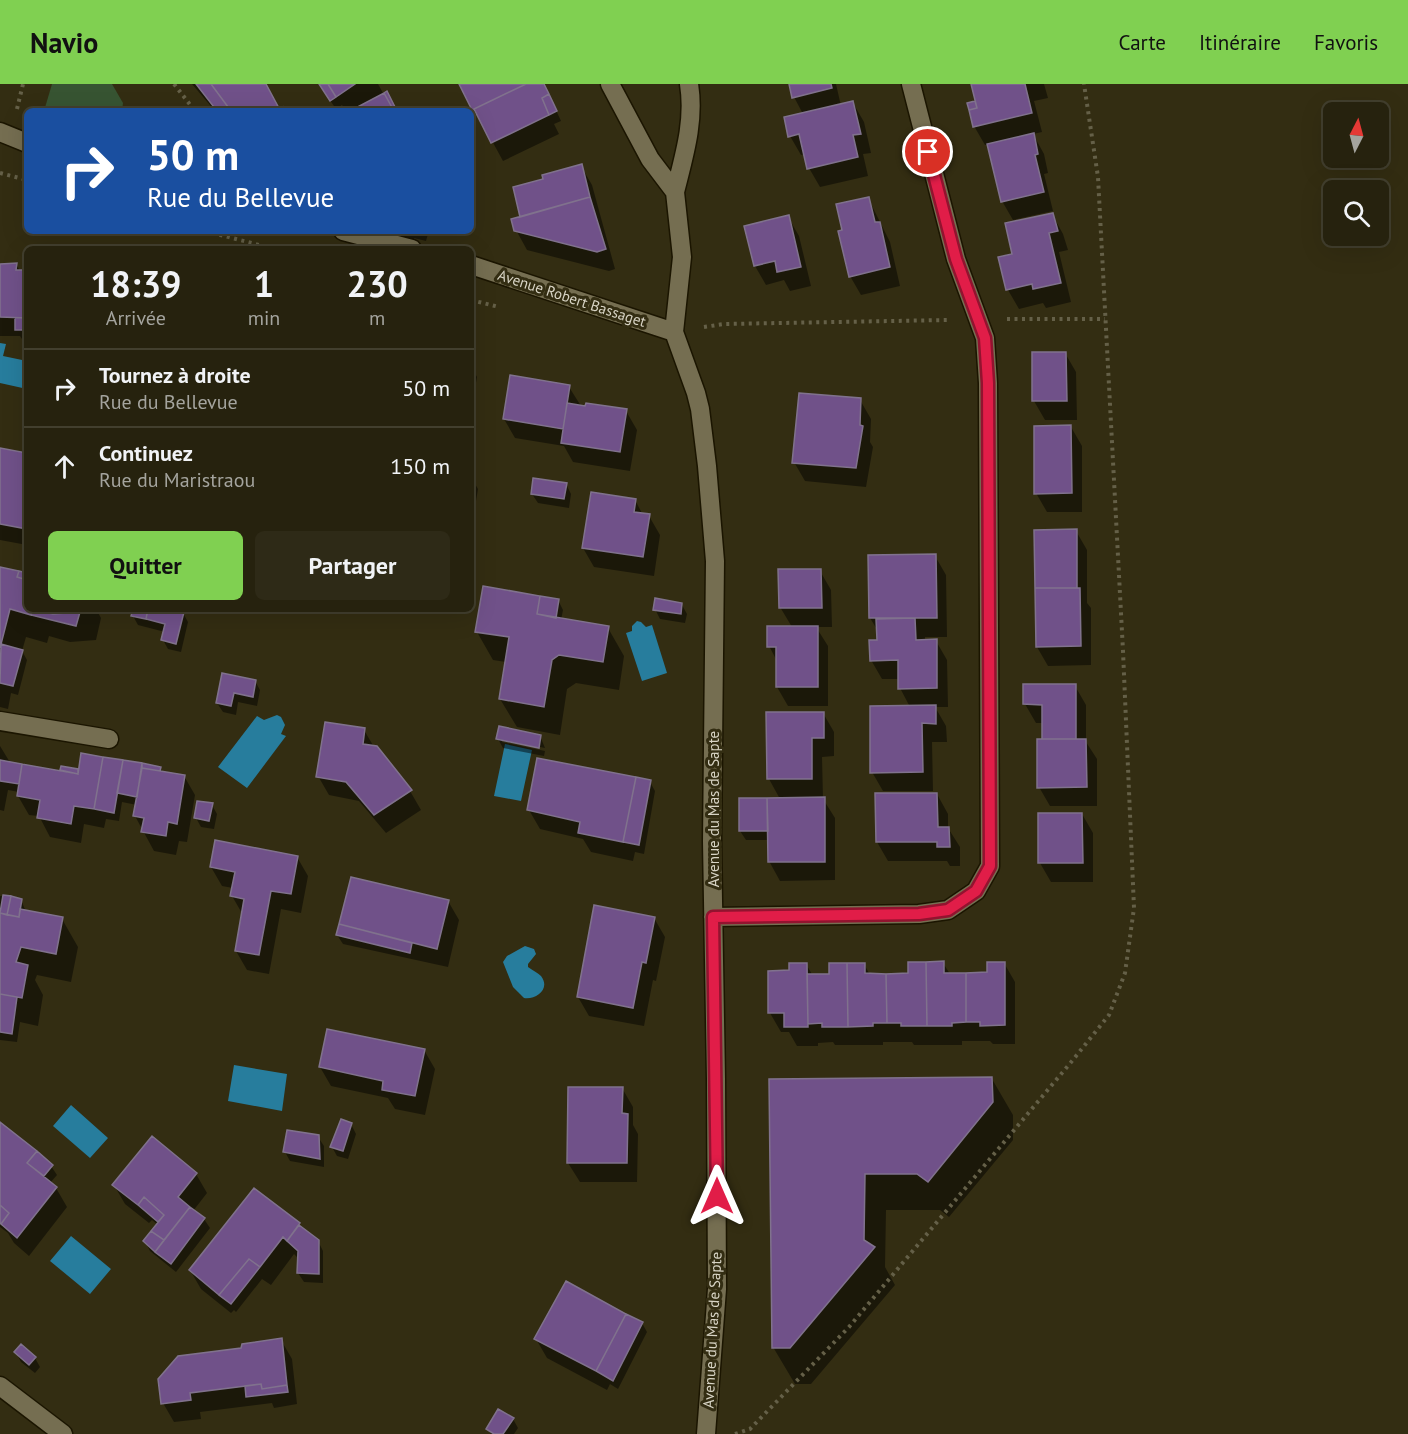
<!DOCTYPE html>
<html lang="fr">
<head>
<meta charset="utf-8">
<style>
  :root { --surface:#26220e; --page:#2e2a17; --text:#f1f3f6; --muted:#a4a49e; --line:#423f2e; --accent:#80d051 }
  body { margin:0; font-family:"PT Sans",sans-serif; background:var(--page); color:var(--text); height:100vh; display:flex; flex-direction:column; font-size:22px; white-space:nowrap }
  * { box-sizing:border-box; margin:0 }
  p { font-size:20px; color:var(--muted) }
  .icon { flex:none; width:33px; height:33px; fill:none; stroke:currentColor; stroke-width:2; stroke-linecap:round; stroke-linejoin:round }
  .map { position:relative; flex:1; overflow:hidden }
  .sheet { position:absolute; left:24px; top:162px; width:450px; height:366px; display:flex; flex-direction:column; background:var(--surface); border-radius:9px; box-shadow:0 6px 24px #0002,0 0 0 2px var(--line) }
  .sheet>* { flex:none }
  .hud { position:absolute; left:24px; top:24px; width:450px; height:126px; border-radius:9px; box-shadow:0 6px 24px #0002,0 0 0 2px var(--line); background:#1a4fa0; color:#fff; overflow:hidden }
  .needle { width:39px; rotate:6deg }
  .controls { position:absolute; left:1323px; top:18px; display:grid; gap:12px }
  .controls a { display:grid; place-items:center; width:66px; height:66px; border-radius:9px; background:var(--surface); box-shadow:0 6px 24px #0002,0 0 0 2px var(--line); font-size:30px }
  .pin { position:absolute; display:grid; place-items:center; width:51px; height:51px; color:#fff; margin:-26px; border:3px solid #fff; border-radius:50%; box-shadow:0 2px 6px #0007 }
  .me { position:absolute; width:66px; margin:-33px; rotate:0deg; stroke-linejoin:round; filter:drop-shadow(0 0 4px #0008) }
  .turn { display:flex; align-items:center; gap:21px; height:126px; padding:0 24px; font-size:27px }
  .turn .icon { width:78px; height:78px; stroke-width:2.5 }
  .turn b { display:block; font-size:42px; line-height:51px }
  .eta { display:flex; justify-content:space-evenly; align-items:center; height:102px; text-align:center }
  .eta b { font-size:36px; font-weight:600; line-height:42px }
  .primary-button { display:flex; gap:12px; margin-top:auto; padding:12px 24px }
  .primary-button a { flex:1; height:69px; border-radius:9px; background:var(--accent); color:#111; font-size:24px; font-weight:600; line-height:69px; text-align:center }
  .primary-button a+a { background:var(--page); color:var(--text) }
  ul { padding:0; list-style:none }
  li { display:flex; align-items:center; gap:18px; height:78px; padding:0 24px; border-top:2px solid var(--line) }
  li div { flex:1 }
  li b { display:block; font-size:22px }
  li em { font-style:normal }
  header { display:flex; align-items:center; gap:36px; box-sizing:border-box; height:84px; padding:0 30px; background:var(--accent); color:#111 }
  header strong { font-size:28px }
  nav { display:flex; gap:33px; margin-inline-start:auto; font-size:21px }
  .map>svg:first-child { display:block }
  .green { fill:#375432 }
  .water { fill:#277d9d }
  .shadow { fill:#0007; fill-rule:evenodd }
  .building { fill:#705189; stroke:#80728d; stroke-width:1.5 }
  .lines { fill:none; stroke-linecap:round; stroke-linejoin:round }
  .minor-casing { stroke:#1b1500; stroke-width:21 }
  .path { stroke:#656048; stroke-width:4; stroke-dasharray:3 4.5; stroke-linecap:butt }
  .minor { stroke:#756e51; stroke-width:18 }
  .route-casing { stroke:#92132f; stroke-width:15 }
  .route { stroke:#e11d48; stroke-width:10 }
  .labels { text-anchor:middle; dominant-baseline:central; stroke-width:6; stroke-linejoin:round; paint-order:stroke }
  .street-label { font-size:15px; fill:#d8d4c5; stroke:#332d12 }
</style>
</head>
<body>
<header>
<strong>Navio</strong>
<nav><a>Carte</a><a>Itinéraire</a><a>Favoris</a></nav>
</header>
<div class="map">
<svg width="1408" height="1350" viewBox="0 0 1408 1350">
  <rect width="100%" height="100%" fill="#332d12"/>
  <path class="green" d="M52,0H112L123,19L122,27H44Z"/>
  <path class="water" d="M0,259L6,260L3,272L27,277V305L0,299Z
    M637,537L641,538L646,543L652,541L667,589L642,597L626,549L632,547V542Z
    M277,631L281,633L285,641L281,650L286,652L247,704L218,683L257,632L264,636Z
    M505,660L532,666L521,717L494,712Z
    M525,862L534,865L536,870L528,880V883C532,886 538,889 541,892C551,905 536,916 524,914L513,903L503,878L507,872Z
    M234,981L287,990L282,1027L228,1017Z
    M71,1021L108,1054L90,1074L53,1042Z
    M71,1152L111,1185L90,1210L50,1177Z"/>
  <path class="shadow" d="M192,0H264L280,27H215Z
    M319,0H378L393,27H346L342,21L336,25Z
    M461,0H544L561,37L554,40L559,50L503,77Z
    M790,0H836L841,22L853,19L864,38L871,69L863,70L868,92L820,103L809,84L805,70L801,71L790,52L803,30L794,13Z
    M973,0H1044L1048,14L1034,17L1042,48L1033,50L1044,70L1048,89L1044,90L1053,127L1013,136L1002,117L989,61H985L974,42L969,20L977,18Z
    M581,82L592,101L615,185L609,187L527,166L516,146L545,96Z
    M868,114L890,158L900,202L861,211L850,192L844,147Z
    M1052,130L1063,150L1068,166L1059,168L1071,218L1046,224L1043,219L1019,225L1008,206L1000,174L1014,171Z
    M788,133L799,152L811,202L790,207L784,196L766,201L755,182Z
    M383,147H435L437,150L436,152L428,150L426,157L414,154L412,162L387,155Z
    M16,180L20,187H27V255H22L20,252H0V181Z
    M1065,269L1076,288L1077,336H1045L1034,317Z
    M471,282L477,293L471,328Z
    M569,303L581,322L626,327L637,346L630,387L573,378L564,362L515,354L504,335Z
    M860,316L871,335L870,358L873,363L866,403L805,397L794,378Z
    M1071,343L1082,362V428H1047L1036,409Z
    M27,370V461L0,456V371Z
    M471,393L478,405L471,447Z
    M566,400L571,410L569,424L538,419L532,410Z
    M635,416L643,431L649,432L660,451L654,492L594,483L583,464Z
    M1076,447L1087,466V519L1091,524V581L1048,582L1037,563Z
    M870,472H935L946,491L947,553H925V557H936L947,576L948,623H935L946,642L947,658H932L933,707H883L872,688L910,623L900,604L899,595H882L871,576L878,558V547L870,534Z
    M0,484L27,491V525H96L101,534L96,556L70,558L49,552L47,559L26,553L22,567L27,576L18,611L11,609L8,625L0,623Z
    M820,487L831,506L832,543H816L828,562V622H788L777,603V577L769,562L792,543L780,523Z
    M558,516L563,526L561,536L608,544L624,572L619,606L576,599L567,605L560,651L517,643L500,615L506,578L493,576L477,548Z
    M682,521L687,530L685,539L660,535L655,525Z
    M135,525H166L183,529L188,538L181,568L168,565L163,556L165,548L138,541L133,532Z
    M223,591L255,597L260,606L257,622L238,618L236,631L223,628L217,619Z
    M1075,602L1086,621V658L1097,675V722H1050L1039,703L1043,639H1036L1025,620Z
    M823,629L834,648V672L822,673L823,715L835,734V796L780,797L769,777V756H746L740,747L780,715L769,695L768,630Z
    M364,646L374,663L410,707L421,726L386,749L359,717L329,711L318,692Z
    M540,652L545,664L502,655V658L545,667L544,672L503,664L498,655Z
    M0,662L11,680L63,689L61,686H77L79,689L83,671L160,684L163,689L184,692L195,711L187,758L179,757L176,771L154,767L135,732L137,721L122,718L119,737L106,735L104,744L84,740L81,759L50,753L39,732L29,731L18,712L19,708L8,706L4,727L0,726Z
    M650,698L655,707L644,770L635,768L633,777L591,768L583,755L540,745L529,726Z
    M937,710L948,730V744L960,763V782H950L947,777H888L877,758Z
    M212,721L217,730L214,745L201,743L196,734Z
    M1082,730L1093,749V798H1051L1040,779Z
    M297,773L308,792L301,829L281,825L269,890L247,886L236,867L243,831L232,812L233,804L222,802L211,783Z
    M352,794L448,817L459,836L448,883L343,860L337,851Z
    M0,812L21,816L26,828L62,835L78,863L71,898L37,891L35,896L43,911L38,942L20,938L17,958L0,956Z
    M654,834L665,853L656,897L653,896L644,942L589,932L578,913Z
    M943,879L950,890H989L1004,879L1015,898V960H993L990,957H962V961H914L912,958H883V961H835L833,958L818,959V962H797L789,948H781L770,929V888H791L806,880L813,892L830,891L864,880L870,891H909Z
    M424,966L435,985L425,1031L395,1025L388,1014L331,1002L320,983Z
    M992,995L1013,1031V1056L949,1133L940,1126H886L885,1183L895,1201L811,1300H795L773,1263L771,996Z
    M622,1004L633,1023V1041L638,1050L637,1098H580L568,1079Z
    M0,1040L51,1082L57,1091L50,1099L56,1104L67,1123L29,1172L14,1159L8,1149L0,1143ZM34,1072L27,1082L24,1080Z
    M351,1040L356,1050L348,1075L337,1072L332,1063Z
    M318,1053L324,1062V1083L290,1077L285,1068Z
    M196,1090L207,1109L193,1127L204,1135L210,1144L176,1188L150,1167L145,1157L158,1141L152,1136L149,1139L125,1120L114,1101Z
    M299,1140L302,1145L318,1157L323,1167V1199L304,1198L298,1189L299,1175L294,1170L271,1201L262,1195L236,1228L234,1226L231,1229L201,1205L190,1186Z
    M642,1239L647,1248L618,1305L610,1300L607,1306L547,1274L536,1255Z
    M281,1256L292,1275L297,1320L274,1324L272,1319L200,1328L201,1335L174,1338L163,1319L242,1266Z
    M16,1268L35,1274L40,1283L35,1289L21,1278Z
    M513,1335L518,1344L514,1350H491L488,1345Z"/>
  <path class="building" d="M196,0H211L231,27H217Z
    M211,0H266L280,26L283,23L285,27H231Z
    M319,0H328L336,13L330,17Z
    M328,0H355L336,13Z
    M459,0H526L472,26Z
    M526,0H544L549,10L542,14L549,31L491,59L474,25Z
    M789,0H831L832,4L792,14Z
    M971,0H1025L1032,29L973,43L969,26L977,24Z
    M387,7L397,27H394L384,9Z
    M384,9L394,27H350Z
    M549,10L557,27L549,31L542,14Z
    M853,17L861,50L853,51L858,73L807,85L799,50L788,53L784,33Z
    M975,17L977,24L969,26L967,19Z
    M1034,49L1038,70L1035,71L1044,108L1001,118L987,60Z
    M582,80L590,113L520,133L513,103L543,95L542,91Z
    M590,113L606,165L597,168L514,147L511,135Z
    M869,113L875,138H880L890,183L849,193L838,147L842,146L836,120Z
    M1053,129L1058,147L1049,149L1061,199L1033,205L1032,200L1006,206L998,173L1012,170L1005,139Z
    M789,131L801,183L777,188L775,177L754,182L744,142Z
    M17,179L16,186H27V234L0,233V180Z
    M15,234H27V246H15Z
    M1032,268H1066L1067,317H1032Z
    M510,291L570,301L563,345L503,335Z
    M799,309L861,314L860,341L863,342L856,384L792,379Z
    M567,319L585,322L586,319L627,325L620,368L561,359Z
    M1071,341L1072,409L1034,410V342Z
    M0,364L27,369V445L0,440Z
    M533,394L567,399L564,415L531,410Z
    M591,408L636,415L634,428L650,430L643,473L582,464Z
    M1077,445V504H1035L1034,446Z
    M936,470L937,534H869L868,471Z
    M0,483L19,487L17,493L27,496V525H33L31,531L10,525L0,564Z
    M778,485H821L822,524H779Z
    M19,487L27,489V496L17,493Z
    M483,502L540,512L537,530L609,542L603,578L559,571L552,576L544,623L499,615L509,553L475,548Z
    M1035,504H1080L1081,562L1036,563Z
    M540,512L559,515L556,534L537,530Z
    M655,514L682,519L681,530L653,526Z
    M33,525L53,530L80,528L76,542L31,531Z
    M35,525H81L80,528L53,530Z
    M133,525H148L146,535L131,532Z
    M148,525H173L184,528L176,560L161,556L165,540L146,535Z
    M915,534L916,556L937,555V604L898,605V576L870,577L869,556H877L876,535Z
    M767,542H818V603H776V563H767Z
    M1,560L23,566L13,602L0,599Z
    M222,589L256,596L253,613L234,609L231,622L216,619Z
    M1023,600H1076V655H1042V621L1023,620Z
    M936,621V640L922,639L923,688L870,689V622Z
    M766,628H824V654H812V695H767Z
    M325,638L365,644L363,660L377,662L412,706L374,731L346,698L316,693Z
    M499,642L541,651L539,664L496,655Z
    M1037,655H1086L1087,703L1037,704Z
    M81,669L103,673L94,725L74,722L71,740L37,734L40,716L17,712L22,680L78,690Z
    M103,673L123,676L114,729L94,725Z
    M537,674L636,693L623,758L578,749L580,738L527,726Z
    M0,676L22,680L19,700L0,697Z
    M123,676L142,679L137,713L117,709Z
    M142,679L161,683L160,687L142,684Z
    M61,682L78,685V690L60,686Z
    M142,684L185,691L177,740L168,738L166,752L141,748L144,734L133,732Z
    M636,693L651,696L639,761L623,758Z
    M875,709H937L938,743H949L950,763H937V758H876Z
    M825,713V778H768L767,714Z
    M739,714H767L768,747H739Z
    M197,717L213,719L209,737L194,734Z
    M1038,729H1082L1083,779H1038Z
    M215,756L298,772L291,810L271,807L259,871L235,867L244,815L230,812L235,788L210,783Z
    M351,793L449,816L437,865L339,840Z
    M3,811L11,812L7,831L0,829Z
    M11,812L22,815L19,833L7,831Z
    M594,821L655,833L646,879L642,878L633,924L577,913Z
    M20,825L63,833L56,870L21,863L16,878L28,881L22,914L0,910V829L19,833Z
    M339,840L412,859L410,869L336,851Z
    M944,877V889H966V938L952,939V942H927L926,878Z
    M908,878H926L927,942H901V939H887L886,890L908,889Z
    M987,878H1005V941L980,942V938H966V889L987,888Z
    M789,879H807L808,943H784V929H768V887L789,886Z
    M829,879H847L848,943H822V939L808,940L807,890H829Z
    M847,879H865V889L886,890L887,939H873V942L848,943Z
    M0,910L17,913L12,950L0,948Z
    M327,945L425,965L415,1012L382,1006L383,997L319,983Z
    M992,993L993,1018L928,1098L917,1090H865L864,1156L875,1163L790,1264H772L769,995Z
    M568,1003H623L622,1029L628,1030L627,1079H567Z
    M341,1035L352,1039L343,1067L330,1063Z
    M0,1038L37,1067L27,1079L57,1103L17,1154L1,1140L9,1129L0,1121Z
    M287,1046L319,1051L320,1075L283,1068Z
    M152,1052L197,1089L178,1113L190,1123L164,1156L151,1147L164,1131L144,1113L138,1121L112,1101Z
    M37,1067L53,1081L44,1092L27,1079Z
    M254,1104L300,1139L287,1157L283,1153L260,1183L249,1175L219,1211L189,1186Z
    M144,1113L164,1131L158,1138L138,1121Z
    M0,1121L9,1129L1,1140L0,1139Z
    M190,1123L205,1134L171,1180L155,1168Z
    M299,1141L319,1156V1190L297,1189L298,1167L287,1157Z
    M151,1147L164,1156L155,1168L143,1157Z
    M249,1175L260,1183L231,1220L219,1211Z
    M566,1197L626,1230L596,1287L534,1255Z
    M626,1230L643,1238L613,1297L596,1287Z
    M282,1254L287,1301L262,1305L261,1300L190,1309L191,1316L161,1320L158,1295L178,1272L241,1264L242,1260Z
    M21,1260L36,1273L29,1281L14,1268Z
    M261,1300L262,1305L287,1301L288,1308L246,1313L245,1302Z
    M498,1325L514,1334L503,1350H494L486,1345Z"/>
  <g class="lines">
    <defs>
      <path id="minor" d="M610,0L650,75L675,108L682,173L674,248L696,309L700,325L707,382L715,477L712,757L716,995L717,1205L706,1350
        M0,48L27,59
        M675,108C684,72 695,37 689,0
        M343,147L412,165
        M471,181L674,248
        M0,637L109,655
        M713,833L919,830L948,826L976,807L990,782L988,299L985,254L956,175L911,0
        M0,1302L63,1350"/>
    </defs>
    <use href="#minor" class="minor-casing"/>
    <path class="path" d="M174,0L195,27
      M17,25L23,0
      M0,89L27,96
      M205,147L275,165
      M471,216L499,223
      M1007,235H1105
      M704,243L724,240L948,236
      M735,1350L750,1345L849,1243L1072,977L1109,931L1125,889L1134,824L1123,567L1098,93L1084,0"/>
    <use href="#minor" class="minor"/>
  </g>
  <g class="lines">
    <defs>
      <path id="route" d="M717,1112L713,833L919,830L948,826L976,807L990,782L988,299L985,254L956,175L928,68"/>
    </defs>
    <use href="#route" class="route-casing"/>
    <use href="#route" class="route"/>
  </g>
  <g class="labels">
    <g class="street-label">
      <text transform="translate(572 214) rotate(18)">Avenue Robert Bassaget</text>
      <text transform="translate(713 725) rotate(-90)">Avenue du Mas de Sapte</text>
      <text transform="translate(712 1246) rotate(-87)">Avenue du Mas de Sapte</text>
    </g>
  </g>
</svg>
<div class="controls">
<a><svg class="needle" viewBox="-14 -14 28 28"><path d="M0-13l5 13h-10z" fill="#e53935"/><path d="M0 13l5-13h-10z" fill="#a4a49e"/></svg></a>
<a><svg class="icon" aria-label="search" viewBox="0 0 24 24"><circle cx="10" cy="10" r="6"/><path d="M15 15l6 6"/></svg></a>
</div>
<div class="pin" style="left:928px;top:68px;background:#d93025"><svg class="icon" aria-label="arrive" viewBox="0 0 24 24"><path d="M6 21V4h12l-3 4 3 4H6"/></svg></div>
<svg class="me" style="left:717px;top:1112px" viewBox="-20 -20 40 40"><path d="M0-17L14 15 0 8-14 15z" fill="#e11d48" stroke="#fff" stroke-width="4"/></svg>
<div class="hud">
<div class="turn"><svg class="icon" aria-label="right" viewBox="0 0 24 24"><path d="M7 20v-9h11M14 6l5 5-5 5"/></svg><div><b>50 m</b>Rue du Bellevue</div></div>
</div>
<section class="sheet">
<div class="eta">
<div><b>18:39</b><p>Arrivée</p></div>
<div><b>1</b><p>min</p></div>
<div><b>230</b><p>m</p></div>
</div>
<ul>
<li><svg class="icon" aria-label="right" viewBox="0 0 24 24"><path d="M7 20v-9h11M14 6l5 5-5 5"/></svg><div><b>Tournez à droite</b><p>Rue du Bellevue</p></div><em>50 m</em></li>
<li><svg class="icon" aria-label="ahead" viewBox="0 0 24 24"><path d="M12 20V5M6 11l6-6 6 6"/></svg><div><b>Continuez</b><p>Rue du Maristraou</p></div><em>150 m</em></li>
</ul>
<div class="primary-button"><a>Quitter</a><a>Partager</a></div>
</section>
</div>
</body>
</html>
